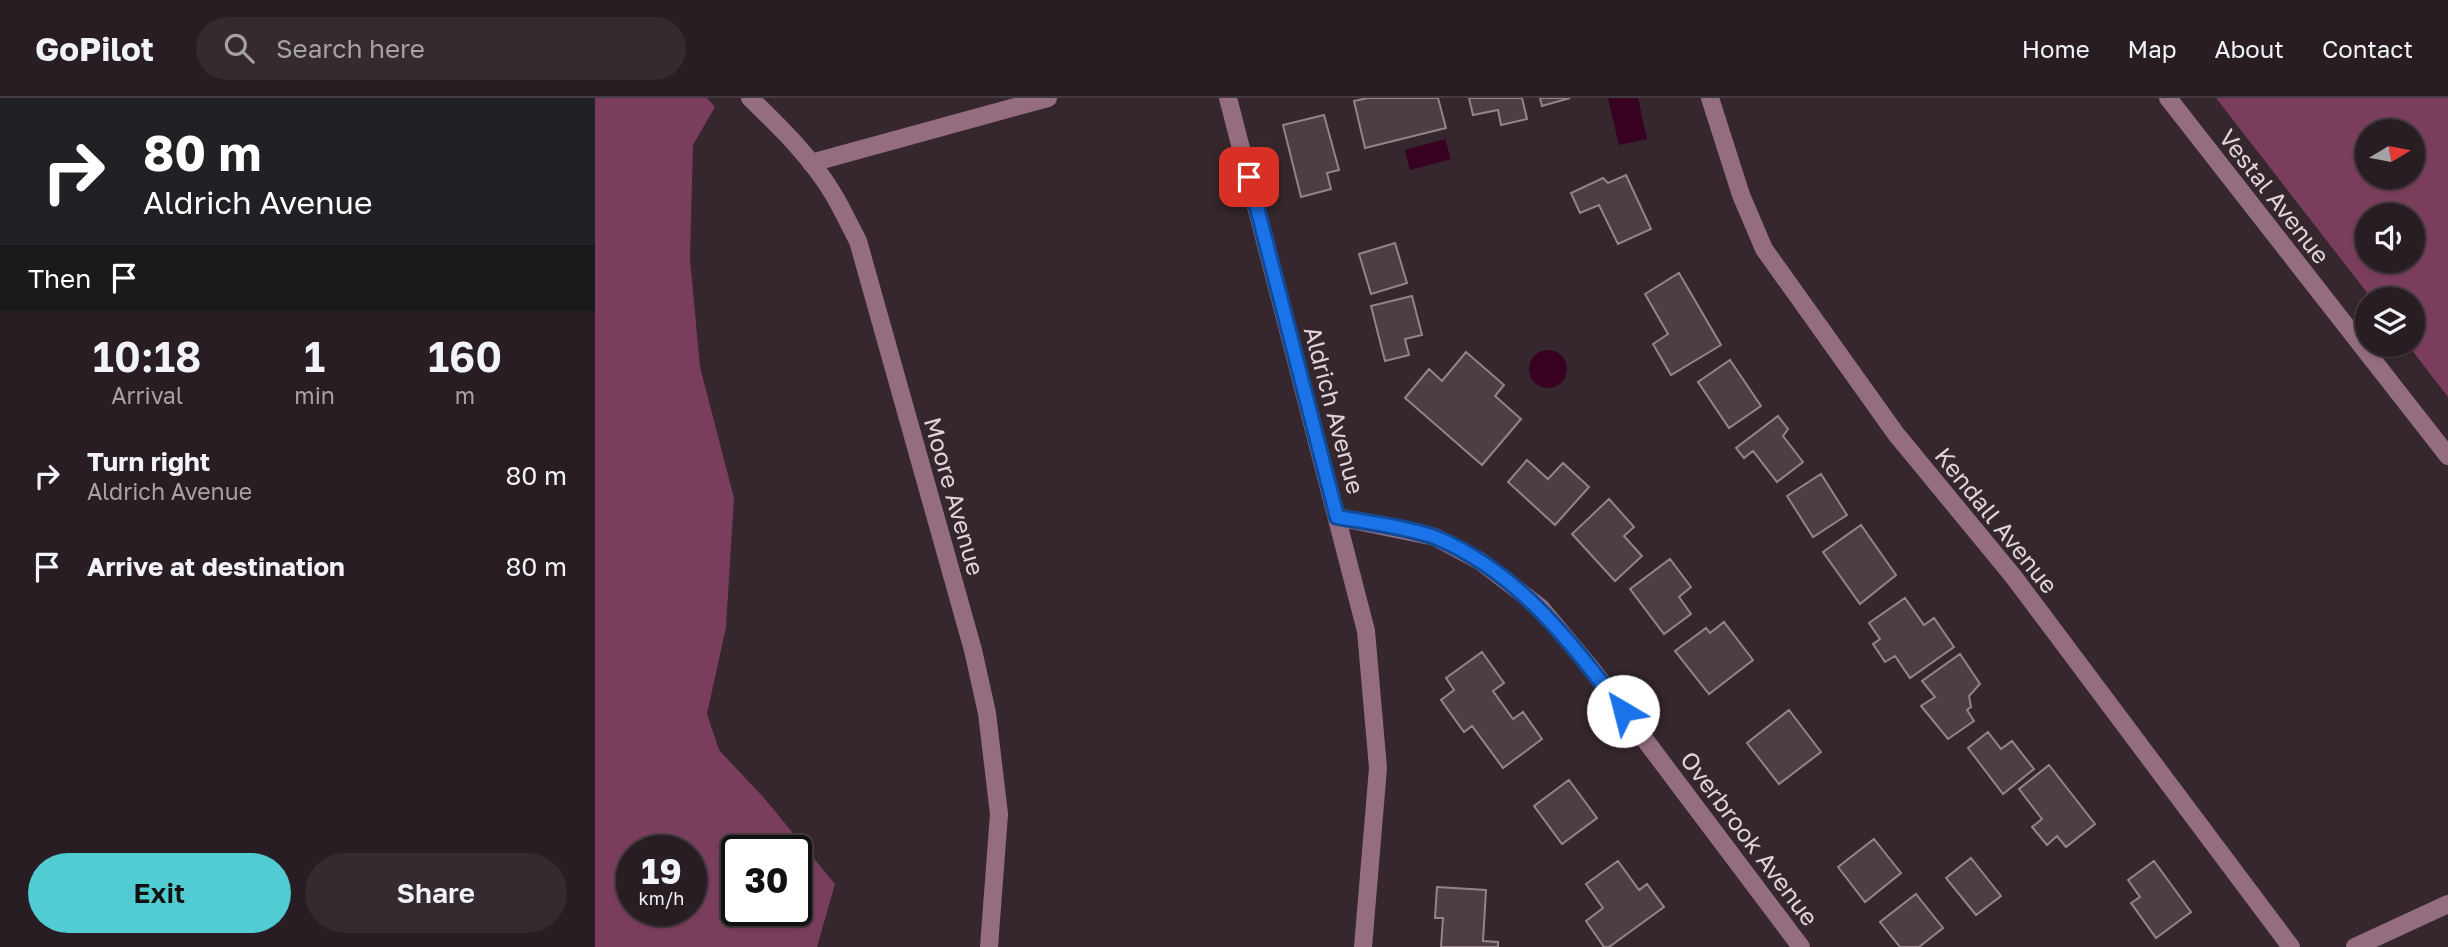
<!DOCTYPE html>
<html lang="en">
<head>
<meta charset="utf-8">
<style>
  :root { --surface:#281d22; --page:#342a2f; --text:#f1f3f6; --muted:#a5a2a5; --line:#443b40; --accent:#51ccd2 }
  body { margin:0; font-family:"Golos Text",sans-serif; background:var(--page); color:var(--text); height:100vh; display:flex; flex-direction:column; font-size:26px; white-space:nowrap }
  * { box-sizing:border-box; margin:0 }
  p { font-size:23px; color:var(--muted) }
  .icon { flex:none; width:38px; height:38px; fill:none; stroke:currentColor; stroke-width:2; stroke-linecap:round; stroke-linejoin:round }
  .map { position:relative; flex:1; overflow:hidden }
  .drawer { display:flex; flex-direction:column; background:var(--surface); width:595px }
  .drawer>* { flex:none }
  .banner { background:#202124; color:#fff; overflow:hidden }
  .needle { width:46px; rotate:80deg }
  .controls { position:absolute; left:1760px; top:21px; display:grid; gap:14px }
  .controls a { display:grid; place-items:center; width:70px; height:70px; border-radius:50%; background:var(--surface); box-shadow:0 2px 5px #0004,0 0 0 2px var(--line); font-size:35px }
  .speed { position:absolute; left:21px; top:737px; display:flex; gap:14px; font-size:35px; font-weight:700; text-align:center }
  .speed>* { display:grid; place-content:center; width:91px; height:91px; border-radius:50%; background:var(--surface); box-shadow:0 2px 5px #0004,0 0 0 2px var(--line); line-height:1 }
  .speed small { font-size:18px; font-weight:400 }
  .speed .limit { border:4px solid #111; border-radius:10px; background:#fff; color:#111 }
  .pin { position:absolute; display:grid; place-items:center; width:60px; height:60px; color:#fff; margin:-30px; border-radius:14px; box-shadow:0 4px 10px #0006 }
  .me { position:absolute; width:77px; margin:-38px; rotate:323deg; stroke-linejoin:round; filter:drop-shadow(0 0 5px #0008) }
  .turn { display:flex; align-items:center; gap:24px; height:147px; padding:0 28px; font-size:32px }
  .turn .icon { width:91px; height:91px; stroke-width:2.5 }
  .turn b { display:block; font-size:49px; line-height:60px }
  .then { display:flex; align-items:center; height:66px; padding:0 28px; background:#0003; gap:14px; font-size:26px }
  .eta { display:flex; justify-content:space-evenly; align-items:center; height:119px; text-align:center }
  .eta b { font-size:42px; font-weight:600; line-height:49px }
  .action { display:flex; gap:14px; margin-top:auto; padding:14px 28px }
  .action a { flex:1; height:80px; border-radius:42px; background:var(--accent); color:#111; font-size:28px; font-weight:600; line-height:80px; text-align:center }
  .action a+a { background:var(--page); color:var(--text) }
  ul { padding:0; list-style:none }
  li { display:flex; align-items:center; gap:21px; height:91px; padding:0 28px }
  li div { flex:1 }
  li b { display:block; font-size:26px }
  li em { font-style:normal }
  header { display:flex; align-items:center; gap:42px; box-sizing:border-box; height:98px; padding:0 35px; background:var(--surface); border-bottom:2px solid var(--line) }
  header strong { font-size:33px }
  nav { display:flex; gap:38px; margin-inline-start:auto; font-size:24px }
  .search { width:490px; height:63px; background:var(--page); display:flex; align-items:center; gap:18px; box-sizing:border-box; padding:0 24px; border-radius:38px; color:var(--muted); font-size:26px }
  main { display:flex; flex:1; min-height:0 }
  .map>svg:first-child { display:block }
  .green { fill:#7a3e5c; fill-rule:evenodd }
  .water { fill:#380021 }
  .building { fill:#4d3d44; stroke:#95838a; stroke-width:2 }
  .lines { fill:none; stroke-linecap:round; stroke-linejoin:round }
  .minor { stroke:#946e7f; stroke-width:18 }
  .route-casing { stroke:#114b97; stroke-width:18 }
  .route { stroke:#1a73e8; stroke-width:12 }
  .labels { text-anchor:middle; dominant-baseline:central; stroke-width:5; stroke-linejoin:round; paint-order:stroke }
  .street-label { font-size:24px; fill:#dfd5d9; stroke:#35272d }
</style>
</head>
<body>
<header>
<strong>GoPilot</strong>
<div class="search"><svg class="icon" aria-label="search" viewBox="0 0 24 24"><circle cx="10" cy="10" r="6"/><path d="M15 15l6 6"/></svg>Search here</div>
<nav><a>Home</a><a>Map</a><a>About</a><a>Contact</a></nav>
</header>
<main>
<section class="drawer">
<div class="banner">
<div class="turn"><svg class="icon" aria-label="right" viewBox="0 0 24 24"><path d="M7 20v-9h11M14 6l5 5-5 5"/></svg><div><b>80 m</b>Aldrich Avenue</div></div>
<div class="then">Then<svg class="icon" aria-label="arrive" viewBox="0 0 24 24"><path d="M6 21V4h12l-3 4 3 4H6"/></svg></div>
</div>
<div class="eta">
<div><b>10:18</b><p>Arrival</p></div>
<div><b>1</b><p>min</p></div>
<div><b>160</b><p>m</p></div>
</div>
<ul>
<li><svg class="icon" aria-label="right" viewBox="0 0 24 24"><path d="M7 20v-9h11M14 6l5 5-5 5"/></svg><div><b>Turn right</b><p>Aldrich Avenue</p></div><em>80 m</em></li>
<li><svg class="icon" aria-label="arrive" viewBox="0 0 24 24"><path d="M6 21V4h12l-3 4 3 4H6"/></svg><div><b>Arrive at destination</b></div><em>80 m</em></li>
</ul>
<div class="action"><a>Exit</a><a>Share</a></div>
</section>
<div class="map">
<svg width="1853" height="849" viewBox="0 0 1853 849">
  <rect width="100%" height="100%" fill="#35272d"/>
  <path class="green" d="M0,0H112L120,9L98,47L95,161L105,269L139,400L131,529L112,616L124,652L169,700L240,786L222,849H0ZM96,752V812H37V752ZM201,752V812H142V752Z
    M1621,0H1853V299L1813,247H1818V201H1777ZM1773,33H1818V79H1773ZM1773,117H1818V163H1773Z"/>
  <path class="water" d="M1013,0H1043L1052,41L1024,47Z
    M850,41L856,61L815,72L810,52Z
    M934 271a19 19 0 1 1 38 0a19 19 0 1 1-38 0Z"/>
  <path class="building" d="M773,0H843L851,30L770,50L759,3Z
    M874,0H927L932,21L906,27L903,12L878,17Z
    M945,0H975L947,8Z
    M729,17L744,72L732,75L736,91L706,99L688,27Z
    M1031,77L1056,131L1023,146L1004,107L985,115L976,95L1008,80L1013,85Z
    M800,145L812,185L776,196L764,156Z
    M1084,175L1126,247L1076,277L1058,246L1073,236L1050,196Z
    M817,198L827,237L810,241L814,257L790,263L776,208Z
    M871,254L909,287L900,298L926,321L887,367L810,300L834,271L847,283Z
    M1135,262L1166,308L1134,330L1103,284Z
    M1183,318L1193,331L1188,338L1208,364L1182,384L1158,353L1149,360L1141,350Z
    M932,362L953,381L968,365L994,389L960,427L913,384Z
    M1226,376L1252,417L1218,439L1192,398Z
    M1014,401L1039,429L1029,438L1047,458L1020,483L977,436Z
    M1266,427L1301,477L1265,506L1228,454Z
    M1075,461L1096,489L1084,499L1096,516L1069,536L1035,491Z
    M1310,500L1329,527L1339,520L1359,549L1315,580L1300,558L1290,564L1278,546L1285,541L1274,525Z
    M1129,524L1158,562L1114,596L1080,553L1111,530L1115,535Z
    M887,554L909,585L898,593L918,621L928,614L947,641L908,670L877,628L869,634L846,602L859,592L851,580Z
    M1365,556L1385,586L1374,598L1376,609L1372,612L1379,623L1353,641L1326,608L1340,599L1327,583Z
    M1194,612L1226,654L1184,686L1152,645Z
    M1393,634L1406,651L1417,643L1439,671L1408,696L1373,650Z
    M1454,667L1500,726L1471,749L1462,738L1452,747L1437,729L1447,721L1424,691Z
    M974,682L1002,720L967,746L939,708Z
    M1279,741L1306,775L1270,804L1243,769Z
    M1376,760L1406,798L1381,817L1351,780Z
    M1023,763L1044,792L1052,786L1069,809L1014,849H1009L991,823L1008,810L991,786Z
    M1559,763L1596,814L1561,840L1536,805L1545,799L1533,782Z
    M842,789L891,792L888,843L903,844V849H846L848,820H840Z
    M1321,796L1348,830L1324,849H1305L1285,824Z"/>
  <g class="lines">
    <path class="minor" d="M155,0C186,30 218,61 240,99C248,113 255,128 263,143L378,552L392,615L404,716L394,849
      M633,0L771,533L783,670L768,849
      M1115,0L1146,97L1169,151L1301,336L1418,478L1696,849
      M1573,0L1853,358
      M216,65L453,0
      M742,419L840,439L885,463L946,510L996,570L1206,849
      M1760,849L1853,806"/>
  </g>
  <g class="lines">
    <defs>
      <path id="route" d="M654,79L742,419C771,424 816,430 842,440C924,475 976,544 1028,613"/>
    </defs>
    <use href="#route" class="route-casing"/>
    <use href="#route" class="route"/>
  </g>
  <g class="labels">
    <g class="street-label">
      <text transform="translate(1680 98) rotate(52)">Vestal Avenue</text>
      <text transform="translate(740 312) rotate(75)">Aldrich Avenue</text>
      <text transform="translate(360 398) rotate(74)">Moore Avenue</text>
      <text transform="translate(1402 422) rotate(51)">Kendall Avenue</text>
      <text transform="translate(1155 740) rotate(53)">Overbrook Avenue</text>
    </g>
  </g>
</svg>
<div class="controls">
<a><svg class="needle" viewBox="-14 -14 28 28"><path d="M0-13l5 13h-10z" fill="#e53935"/><path d="M0 13l5-13h-10z" fill="#a5a2a5"/></svg></a>
<a><svg class="icon" aria-label="sound" viewBox="0 0 24 24"><path d="M4 9h4l5-4v14l-5-4H4zM17 9q2 3 0 6"/></svg></a>
<a><svg class="icon" aria-label="layers" viewBox="0 0 24 24"><path d="M12 4l9 5-9 5-9-5zM3 14l9 5 9-5"/></svg></a>
</div>
<div class="speed"><div>19<small>km/h</small></div><div class="limit">30</div></div>
<div class="pin" style="left:654px;top:79px;background:#d93025"><svg class="icon" aria-label="arrive" viewBox="0 0 24 24"><path d="M6 21V4h12l-3 4 3 4H6"/></svg></div>
<svg class="me" style="left:1028px;top:613px" viewBox="-20 -20 40 40"><circle r="19" fill="#fff"/><path d="M0-13L10 11 0 6-10 11z" fill="#1a73e8"/></svg>
</div>
</main>
</body>
</html>
